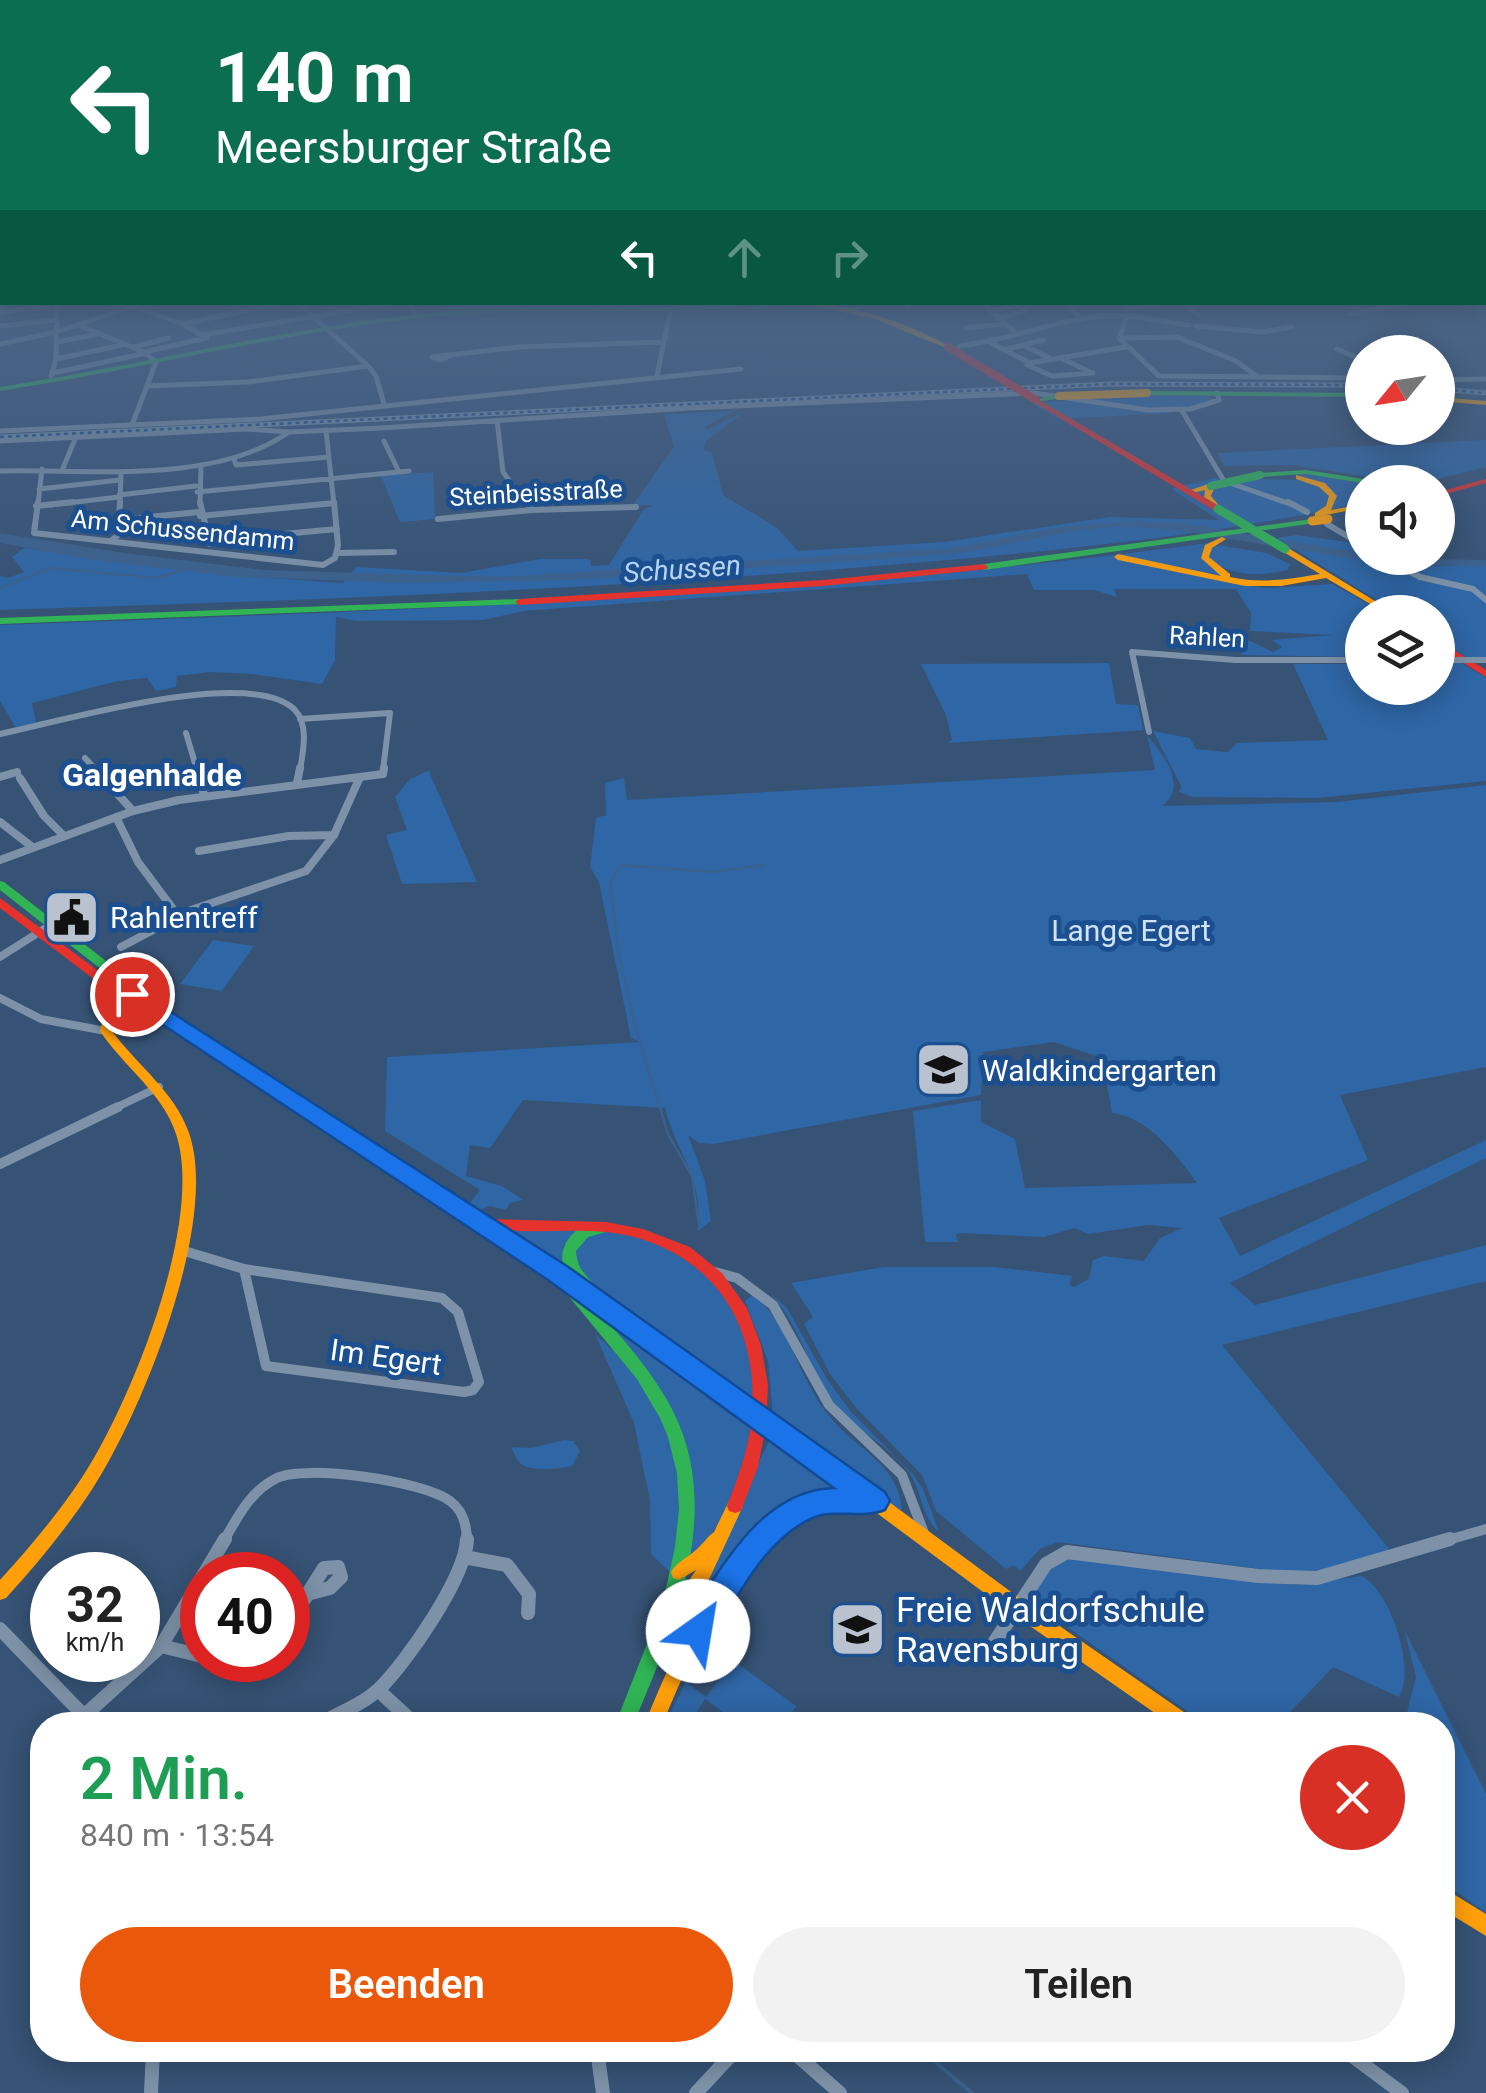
<!DOCTYPE html>
<html lang="de">
<head>
<meta charset="utf-8">
<style>
  :root { --surface:#fff; --page:#f2f2f2; --text:#222; --muted:#767676; --accent:#ea580c }
  body { margin:0; font-family:Roboto,sans-serif; background:var(--page); color:var(--text); height:100vh; display:flex; flex-direction:column; font-size:38px; white-space:nowrap }
  * { box-sizing:border-box; margin:0 }
  p { font-size:32px; color:var(--muted) }
  .icon { flex:none; width:55px; height:55px; fill:none; stroke:currentColor; stroke-width:2; stroke-linecap:round; stroke-linejoin:round }
  .map { position:relative; flex:1; overflow:hidden }
  .drawer { position:absolute; left:30px; top:1712px; width:1425px; height:350px; display:flex; flex-direction:column; background:var(--surface); border-radius:40px; box-shadow:0 5px 25px #0003 }
  .drawer>* { flex:none }
  .top-card { position:absolute; left:0px; top:0px; width:1488px; height:305px; box-shadow:0 5px 25px #0003; background:#0b6e4f; color:#fff; overflow:hidden }
  .needle { width:65px; rotate:240deg }
  .tools { position:absolute; left:1345px; top:335px; display:grid; gap:20px }
  .tools a { display:grid; place-items:center; width:110px; height:110px; border-radius:50%; background:var(--surface); box-shadow:0 5px 25px #0003; font-size:50px }
  .speed { position:absolute; left:30px; top:1552px; display:flex; gap:20px; font-size:50px; font-weight:700; text-align:center }
  .speed>* { display:grid; place-content:center; width:130px; height:130px; border-radius:50%; background:var(--surface); box-shadow:0 5px 25px #0003; line-height:1 }
  .speed small { font-size:25px; font-weight:400 }
  .speed .limit { border:15px solid #d22; background:#fff; color:#111 }
  .pin { position:absolute; display:grid; place-items:center; width:85px; height:85px; color:#fff; margin:-42px; border:5px solid #fff; border-radius:50%; box-shadow:0 2px 10px #0007 }
  .me { position:absolute; width:110px; margin:-55px; rotate:32deg; stroke-linejoin:round; filter:drop-shadow(0 0 8px #0008) }
  .turn { display:flex; align-items:center; gap:35px; height:210px; padding:0 50px; font-size:45px }
  .turn .icon { width:130px; height:130px; stroke-width:2.5 }
  .turn b { display:block; font-size:70px; line-height:85px }
  .lanes { display:flex; align-items:center; height:95px; padding:0 50px; background:#0003; justify-content:center; gap:50px; direction:ltr }
  .lanes .off { opacity:.35 }
  .round { display:grid; place-items:center; flex:none; width:105px; height:105px; border-radius:52px; background:var(--page) }
  .summary { display:flex; align-items:center; justify-content:space-between; height:170px; padding:0 50px }
  h1 { font-size:60px; font-weight:600; line-height:75px; color:#1e9e55 }
  .primary-button { display:flex; gap:20px; margin-top:auto; padding:20px 50px }
  .primary-button a { flex:1; height:115px; border-radius:60px; background:var(--accent); color:#fff; font-size:40px; font-weight:600; line-height:115px; text-align:center }
  .primary-button a+a { background:var(--page); color:var(--text) }
  .map>svg:first-child { display:block }
  .green { fill:#2f66a5 }
  .water { fill:#3b618d }
  .lines { fill:none; stroke-linecap:round; stroke-linejoin:round }
  .stream-far1 { stroke:#3b618d; stroke-width:2.5 }
  .stream { stroke:#3b618d; stroke-width:4 }
  .street-far4 { stroke:#7d92a8; stroke-width:5 }
  .street-far3 { stroke:#7d92a8; stroke-width:6 }
  .street-far2 { stroke:#7d92a8; stroke-width:8 }
  .street-far1 { stroke:#7d92a8; stroke-width:10 }
  .street { stroke:#7d92a8; stroke-width:14 }
  .fast { fill:#30b455; fill-rule:evenodd }
  .slow { fill:#ff9f0a; fill-rule:evenodd }
  .jam { fill:#e5322d; fill-rule:evenodd }
  .rail-casing { stroke:#7e92a7; stroke-width:5 }
  .rail { stroke:#1b4f8f; stroke-width:2.5; stroke-dasharray:4; stroke-linecap:butt }
  .street-bridge { stroke:#7d92a8; stroke-width:6 }
  .fast-bridge-far1 { stroke:#30b455; stroke-width:8 }
  .fast-bridge { stroke:#30b455; stroke-width:9 }
  .slow-bridge-far2 { stroke:#ff9f0a; stroke-width:8 }
  .slow-bridge-far1 { stroke:#ff9f0a; stroke-width:9 }
  .slow-bridge { stroke:#ff9f0a; stroke-width:15 }
  .jam-bridge { stroke:#e5322d; stroke-width:8 }
  .route { fill:#1a73e8; stroke:#114b97; stroke-width:2.5 }
  .labels { text-anchor:middle; dominant-baseline:central; stroke-width:10; stroke-linejoin:round; paint-order:stroke }
  .far-street-label { font-size:25px; fill:#fff; stroke:#1b4f8f }
  .far-water-label { font-size:28px; font-style:italic; fill:#b5d3f5; stroke:#1b4f8f }
  .poi-label { font-size:30px; fill:#fff; stroke:#1b4f8f; text-anchor:start }
  .park-label { font-size:30px; fill:#cfe3fa; stroke:#1b4f8f }
  .street-label { font-size:30px; fill:#fff; stroke:#1b4f8f }
  .neighbourhood-label { font-size:32px; font-weight:bold; fill:#fff; stroke:#1b4f8f }
  .near-poi-label { font-size:35px; fill:#fff; stroke:#1b4f8f; text-anchor:start }
</style>
</head>
<body>
<div class="map">
<svg width="1486" height="2093" viewBox="0 0 1486 2093">
  <rect width="100%" height="100%" fill="#365274"/>
  <path class="green" d="M1108,395H1205L1213,399L1170,413L1059,419L1033,404Z
    M747,410L707,440L703,450L712,452L723,495L777,528L798,551L944,542L1110,517L1219,520L1171,489L1214,478L1300,480V473L1362,483V503C1196,539 1023,554 853,568C569,591 285,601 0,610V576L8,578L24,572L12,557L24,548L227,575L343,583L356,567L461,573L540,559H584L591,560V566L609,565L644,509L653,505L632,506L674,447L664,414L734,411L704,427L708,429Z
    M1486,440V467L1426,482H1402L1293,465L1224,466L1218,453Z
    M433,472L435,519L400,522L381,476Z
    M1296,535L1349,542L1362,550V558L1419,566H1486V658H1467L1438,639V612H1396L1277,538Z
    M1216,542L1205,552L1227,576L1239,580L1235,584L1268,588L1332,584L1383,612H1362V657L1242,655L1240,636L1273,652L1282,647L1272,640L1334,635L1250,631L1251,613L1236,589H1114L1117,597L1094,590H1034L1027,574L523,611L483,620L357,621L336,617L335,660L322,684L253,674L211,672L177,676L176,687L156,691L147,678L118,681L32,703L36,722L16,728L0,701V625C406,610 813,597 1216,542Z
    M1218,545L1266,553L1290,564L1287,570C1259,577 1233,576 1209,560L1211,549Z
    M1109,663L1116,704L1138,705L1143,729L1146,730L947,743L952,740L946,715L921,664Z
    M1439,663H1462L1486,678V781L1317,798L1192,797L1179,792L1181,786L1153,731L1190,738L1196,749L1228,752L1237,743L1328,740L1293,664H1362V688H1438Z
    M1147,735C1163,755 1189,786 1162,806L1337,802L1486,785V1067L1340,1095L1368,1160L1219,1218L1240,1256L1486,1140V1158L1230,1283L1255,1305L1486,1245V1281L1222,1345L1391,1551L1361,1563L1299,1574L1058,1542L1040,1549L1020,1571L1014,1565L1006,1569L936,1511L922,1475L857,1409L830,1374L804,1324L813,1317L791,1283L883,1267H994L1073,1276L1069,1284L1074,1287L1089,1279L1093,1260L1104,1256L1144,1261L1160,1238L1182,1228L1148,1225L1088,1234L1074,1228L1044,1237L960,1233L956,1235L958,1242H925L913,1111L981,1100V1122L1015,1139L1025,1188L1197,1183C1177,1155 1148,1117 1112,1113L1102,1058L1054,1042L983,1052L981,1095L713,1144L699,1143L688,1135L705,1181L711,1221L698,1231C703,1175 678,1158 665,1108L523,1100L490,1148L470,1145L466,1176L502,1186L523,1200L510,1203L506,1210L490,1206L480,1210L463,1202L470,1203L480,1190L385,1131L387,1057L640,1042L631,1038L599,882L590,867L596,818L606,815L605,783L624,778L627,800L1155,770Z
    M430,770V774L477,882L402,884L386,835L407,830L395,797L410,779Z
    M213,940L254,946L222,991L180,984Z
    M585,1226L563,1246L562,1261L567,1273L503,1229Z
    M606,1229L655,1240L709,1274L741,1322L755,1378V1410L582,1277L574,1250L586,1236Z
    M762,1286L787,1308L827,1379L851,1412L913,1474L923,1489L939,1532C921,1517 922,1490 908,1471C888,1444 855,1431 834,1404C805,1366 800,1318 762,1286Z
    M578,1294L755,1426C740,1471 726,1531 687,1561C686,1527 692,1478 684,1445C669,1384 619,1339 578,1294Z
    M754,1294C791,1328 798,1379 830,1417C857,1450 900,1465 902,1511L793,1442L773,1416L768,1361L745,1301Z
    M595,1334C639,1372 679,1428 682,1488C683,1515 675,1546 672,1574L651,1554L650,1501L634,1423Z
    M770,1439L856,1497L810,1500L704,1604L695,1595Z
    M564,1440L573,1441L580,1451L572,1466C560,1469 529,1472 520,1463C515,1458 514,1452 511,1447L531,1448Z
    M1086,1555L1299,1585L1362,1576C1391,1592 1416,1669 1399,1697L1333,1667L1278,1725H1207L1029,1600C1046,1576 1055,1556 1086,1555Z
    M1404,1629L1486,1794V1913L1443,1882L1442,1725H1404L1416,1677Z
    M734,1661L796,1706L783,1725H740L705,1699L689,1725H664L686,1682L706,1697Z"/>
  <path class="water" d="M1137,521L1187,524L1362,553V558L1486,560V566C1402,568 1319,554 1237,540C1204,535 1172,528 1139,527C1075,524 1014,547 951,554L572,580L403,583L238,577L94,560L0,543V533L124,553L264,570L502,577L952,548L1062,527Z"/>
  <g class="lines">
    <path class="stream-far1" d="M0,588L51,568L158,578L188,568
      M699,1225L692,1176L668,1134L637,1033L619,955L610,883L620,865L712,872L764,865"/>
    <path class="stream" d="M921,2050L972,2093"/>
    <path class="street-far4" d="M297,302L368,366L376,376L384,404
      M408,302L414,312
      M904,302L908,306
      M981,302L1016,333
      M1066,302L1081,319
      M1183,302L1198,314
      M134,307L183,324L205,337
      M1125,309L1171,302
      M990,311L1018,305
      M0,312L57,306
      M1350,314L1413,302
      M1127,316L1119,338L1159,376L1362,378
      M998,318L1025,311
      M183,324L286,302
      M78,325L144,352L156,362L132,425
      M0,326L56,320
      M1196,326L1262,332L1292,327
      M966,328L1004,324
      M203,335L399,302
      M1119,338L1177,337L1236,361L1255,375
      M57,342L98,334
      M991,343L1030,363L1126,347
      M0,344L56,332L146,302
      M1022,345L1050,358
      M959,346C1009,341 1054,320 1104,316C1131,313 1162,322 1189,325
      M133,347L169,338
      M1337,349L1362,360
      M1004,350L1043,340
      M144,352L207,338
      M453,355L440,360L432,357L518,347L663,342
      M1061,358L1092,373
      M56,359L122,345
      M1030,363L1027,365L1052,376L1093,373
      M53,373L147,353
      M51,376L56,359L57,302
      M657,376L670,313
      M1438,380L1486,379
      M147,386L248,382L368,366
      M1181,409L1224,481L1293,505
      M497,420L503,472L527,505
      M326,430L334,505
      M0,431L260,419L741,369
      M0,441L246,429L289,432L381,428L690,408L1034,393L1148,410L1190,409L1219,400L1217,393
      M384,441L398,470
      M234,459L236,465L329,457
      M63,468L76,437
      M0,471C89,469 214,485 289,432
      M39,489L120,480
      M197,492L409,471
      M119,495L196,486
      M38,505L42,469
      M50,505L119,497
      M120,505L121,475
      M200,505L201,465
      M318,505L334,503"/>
    <path class="street-far3" d="M38,502L34,533L323,565L335,558L338,545L334,502
      M200,502L210,544
      M525,502L531,510
      M1288,502L1307,512
      M36,506L73,502
      M200,516L334,503
      M438,519L531,510L636,507
      M118,520L199,512
      M1327,524L1362,545
      M169,537L207,532
      M111,541L118,535L120,502
      M210,541L337,529
      M337,553L394,552
      M1384,558L1420,577L1473,589L1486,600
      M300,719L390,713L383,770
      M1149,732L1132,652L1235,660H1362
      M186,733L197,770
      M0,734C58,722 251,665 295,710C309,725 303,752 300,770
      M85,758L96,770"/>
    <path class="street-far2" d="M94,768L133,811
      M196,768L204,795
      M0,777L17,772
      M20,778L44,816L63,835
      M297,783L300,768
      M116,817L138,862L179,917
      M0,822L31,846
      M199,851L289,836L334,835
      M0,860L133,811L179,800L383,774L384,768
      M121,947L191,910L306,871L334,835L360,777
      M0,957L44,929
      M0,998L41,1019L106,1031
      M113,1109L159,1087"/>
    <path class="street-far1" d="M0,1164L118,1107
      M181,1250L244,1269
      M244,1269L442,1298L458,1312L479,1382L473,1390L464,1392L266,1366Z
      M711,1271L737,1278L773,1305L829,1405L902,1475L924,1533
      M223,1542C238,1517 250,1491 277,1478C305,1464 424,1481 450,1501C463,1510 467,1527 467,1542
      M1441,1542L1486,1529"/>
    <path class="street" d="M464,1557L507,1565L529,1594L528,1613
      M288,1625L324,1568L338,1567L341,1577L330,1588L311,1593
      M0,1629L93,1725
      M161,1646L202,1656
      M984,1658L1046,1564L1067,1552L1258,1576L1317,1578L1450,1539
      M217,1660H235
      M378,1690L416,1725
      M85,1715L161,1646L225,1539
      M317,1725C337,1714 362,1705 379,1689C406,1663 466,1577 467,1539
      M597,2050L603,2093
      M791,2050L840,2093
      M1344,2050L1402,2093
      M151,2093L153,2050
      M696,2093L736,2050"/>
    <path class="fast" d="M733,302H756C725,311 689,310 657,311C589,313 520,309 451,315C299,328 150,368 0,391V387C150,364 299,324 451,311C545,303 639,313 733,302Z
      M786,302L794,304L751,309L748,307Z
      M1147,391L1362,393V397L1144,395L1143,393Z
      M1059,394L1063,396L1062,398L1036,402L1032,400Z
      M1306,470L1370,480L1374,482L1362,483L1306,474L1260,477L1256,475L1260,473Z
      M1312,519H1315V523L984,570L980,567L984,564Z
      M519,599L523,602L522,604L0,624V618Z
      M0,881L4,882L128,978L138,994L136,997H128L120,984L0,890Z
      M152,1003L156,1004L158,1007L156,1010L124,1020L110,1034H102L100,1031L116,1014Z
      M601,1223L606,1224L608,1228L606,1232L588,1237L576,1251C578,1274 587,1272 597,1290L595,1294L747,1399L750,1404L747,1409L742,1411L737,1409L599,1312C626,1342 653,1373 672,1409C725,1512 674,1628 633,1725H615L656,1621L667,1584L675,1547L679,1509L677,1473L668,1437L660,1418L637,1379L557,1282L494,1238L492,1234L494,1230L499,1229L504,1230L568,1275C557,1260 562,1242 577,1230C583,1226 594,1225 601,1223Z"/>
    <path class="slow" d="M798,302C848,302 908,323 951,347L946,348L875,319Z
      M1438,397L1486,401V405L1438,401Z
      M1296,475L1325,483L1337,496L1331,510L1362,504V508L1315,517V513L1326,506L1329,496L1319,487L1296,479Z
      M1208,484L1215,486L1211,496L1222,509L1221,511H1215L1204,498L1205,490L1189,494L1185,492Z
      M1222,537L1226,539L1212,548L1209,557L1230,574V577C1261,584 1290,579 1320,574L1282,551L1281,549L1285,546L1393,612H1384L1326,578L1281,586H1245L1118,560L1114,557L1118,554L1221,576L1201,558L1205,545Z
      M132,990L138,994L115,1017L112,1031C137,1065 175,1092 189,1133C220,1222 141,1415 91,1491C66,1529 37,1564 6,1598L0,1600V1580C29,1548 57,1515 81,1479C130,1405 205,1221 176,1134C163,1093 123,1066 100,1031L105,1012L128,991Z
      M793,1435L881,1496L1022,1600L1194,1719L1197,1725H1172L1010,1612L870,1508C853,1507 832,1503 816,1510C739,1540 692,1654 662,1725H644C679,1642 740,1489 848,1492L787,1447L785,1442L787,1437Z
      M735,1499L741,1501L743,1506L705,1588L670,1638L664,1640L658,1638L655,1632L658,1626L696,1570L679,1580L673,1578L671,1572C677,1562 687,1558 696,1550C703,1544 707,1537 714,1532L729,1501Z
      M1442,1887L1486,1914V1936L1442,1909Z"/>
    <path class="jam" d="M779,302H795L812,307L809,309Z
      M1036,398L1221,507L1222,509L1215,511L1033,402V398Z
      M1486,479V483L1438,496V492Z
      M984,564L988,567L987,569L823,586L519,605L515,602L519,599L823,580Z
      M1438,640L1486,670V677L1438,647Z
      M0,898L120,987L147,998L486,1219L606,1222L643,1229L690,1247L722,1273L747,1308L761,1345L768,1385L766,1426L758,1467L741,1511L735,1513L729,1511L727,1506C737,1480 747,1454 751,1425C761,1339 726,1266 641,1239C597,1225 548,1234 503,1230L506,1234L504,1238L499,1239L494,1238L139,1004L112,993L0,908Z"/>
    <defs>
      <path id="rail" d="M1438,389L1486,393
        M0,437L1111,384L1362,385"/>
    </defs>
    <use href="#rail" class="rail-casing"/>
    <use href="#rail" class="rail"/>
    <path class="street-bridge" d="M1440,660H1486"/>
    <path class="fast-bridge-far1" d="M1211,486L1260,475"/>
    <path class="fast-bridge" d="M1218,509L1285,549"/>
    <path class="slow-bridge-far2" d="M1059,396L1147,393"/>
    <path class="slow-bridge-far1" d="M1312,521L1328,519"/>
    <path class="slow-bridge" d="M742,1404L793,1442"/>
    <path class="jam-bridge" d="M948,347L1036,400"/>
  </g>
  <linearGradient id="sky" x2="0" y2="1"><stop stop-color="#1e2d40"/><stop offset="0.5" stop-color="#4c6688"/><stop offset="1" stop-color="#4c6688" stop-opacity="0"/></linearGradient>
  <rect width="1486" height="588" fill="url(#sky)"/>
  <path class="route" d="M132,987L567,1266L885,1492L890,1501L885,1510C863,1519 837,1509 815,1517C765,1537 737,1599 709,1642L698,1646L686,1642L682,1631L686,1620C723,1567 761,1490 834,1488L548,1280L124,999L121,994Z"/>
  <defs>
    <symbol id="civic-square" viewBox="-11 -11 22 22"><rect x="-9" y="-9" width="18" height="18" rx="4" fill="#b9c2ce" stroke="#1b4f8f"/><path d="M-.6-6.5H3V-4.5H.6V-3L4-1V1h2V6H-6V1h2V-1L-.6-3ZM-1.2 2.5V6h2.4V2.5Z" fill="#111"/></symbol>
    <symbol id="school-square" viewBox="-11 -11 22 22"><rect x="-9" y="-9" width="18" height="18" rx="4" fill="#b9c2ce" stroke="#1b4f8f"/><path d="M0-5L7-2L0 1L-7-2ZM-4 1L0 2.5L4 1V4Q0 6-4 4Z" fill="#111"/></symbol>
  </defs>
  <g fill-rule="evenodd">
    <use href="#civic-square" x="40" y="886" width="63" height="63"/>
    <use href="#school-square" x="912" y="1038" width="63" height="63"/>
    <use href="#school-square" x="826" y="1598" width="63" height="63"/>
  </g>
  <g class="labels">
    <g class="far-street-label">
      <text transform="translate(536 493) rotate(-3)">Steinbeisstraße</text>
      <text transform="translate(183 530) rotate(6)">Am Schussendamm</text>
      <text transform="translate(1207 637) rotate(3)">Rahlen</text>
    </g>
    <g class="far-water-label">
      <text transform="translate(682 569) rotate(-4)">Schussen</text>
    </g>
    <g class="poi-label">
      <text x="110" y="917">Rahlentreff</text>
      <text x="982" y="1070">Waldkindergarten</text>
    </g>
    <g class="park-label">
      <text x="1131" y="930">Lange Egert</text>
    </g>
    <g class="street-label">
      <text transform="translate(386 1357) rotate(8)">Im Egert</text>
    </g>
    <g class="neighbourhood-label">
      <text x="152" y="775">Galgenhalde</text>
    </g>
    <g class="near-poi-label">
      <text x="896" y="1610">Freie Waldorfschule<tspan x="896" dy="40">Ravensburg</tspan></text>
    </g>
  </g>
</svg>
<div class="tools">
<a><svg class="needle" viewBox="-14 -14 28 28"><path d="M0-13l5 13h-10z" fill="#e53935"/><path d="M0 13l5-13h-10z" fill="#767676"/></svg></a>
<a><svg class="icon" aria-label="sound" viewBox="0 0 24 24"><path d="M4 9h4l5-4v14l-5-4H4zM17 9q2 3 0 6"/></svg></a>
<a><svg class="icon" aria-label="layers" viewBox="0 0 24 24"><path d="M12 4l9 5-9 5-9-5zM3 14l9 5 9-5"/></svg></a>
</div>
<div class="speed"><div>32<small>km/h</small></div><div class="limit">40</div></div>
<div class="pin" style="left:132px;top:994px;background:#d93025"><svg class="icon" aria-label="arrive" viewBox="0 0 24 24"><path d="M6 21V4h12l-3 4 3 4H6"/></svg></div>
<svg class="me" style="left:698px;top:1631px" viewBox="-20 -20 40 40"><circle r="19" fill="#fff"/><path d="M0-13L10 11 0 6-10 11z" fill="#1a73e8"/></svg>
<div class="top-card">
<div class="turn"><svg class="icon" aria-label="left" viewBox="0 0 24 24"><path d="M17 20v-9H6M10 6l-5 5 5 5"/></svg><div><b>140 m</b>Meersburger Straße</div></div>
<div class="lanes"><svg class="icon" aria-label="left" viewBox="0 0 24 24"><path d="M17 20v-9H6M10 6l-5 5 5 5"/></svg><svg class="icon off" aria-label="ahead" viewBox="0 0 24 24"><path d="M12 20V5M6 11l6-6 6 6"/></svg><svg class="icon off" aria-label="right" viewBox="0 0 24 24"><path d="M7 20v-9h11M14 6l5 5-5 5"/></svg></div>
</div>
<section class="drawer">
<div class="summary"><div><h1>2 Min.</h1><p>840 m · 13:54</p></div><a class="round" style="background:#d93025;color:#fff"><svg class="icon" aria-label="close" viewBox="0 0 24 24"><path d="M6 6l12 12M18 6L6 18"/></svg></a></div>
<div class="primary-button"><a>Beenden</a><a>Teilen</a></div>
</section>
</div>
</body>
</html>
